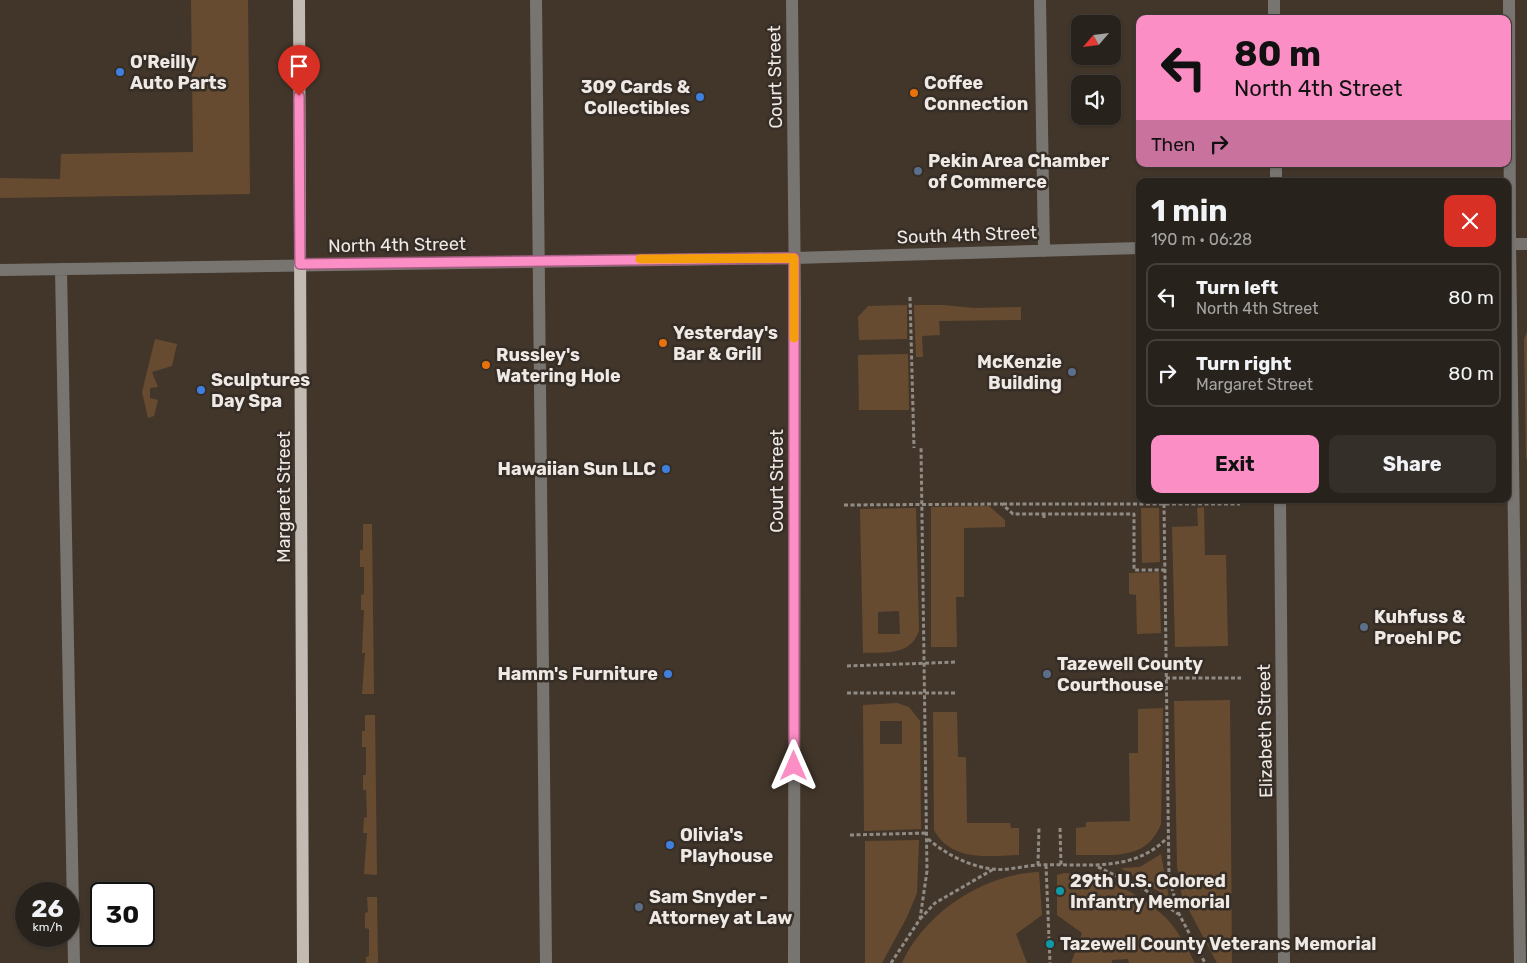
<!DOCTYPE html>
<html lang="en">
<head>
<meta charset="utf-8">
<style>
  :root { --surface:#28221c; --page:#342f29; --text:#f1f3f6; --muted:#a5a4a3; --line:#443f3b; --accent:#fb8fc5 }
  body { margin:0; font-family:Rubik,sans-serif; background:var(--page); color:var(--text); height:100vh; display:flex; flex-direction:column; font-size:19px; white-space:nowrap }
  * { box-sizing:border-box; margin:0 }
  p { font-size:16px; color:var(--muted) }
  .icon { flex:none; width:28px; height:28px; fill:none; stroke:currentColor; stroke-width:2; stroke-linecap:round; stroke-linejoin:round }
  .map { position:relative; flex:1; overflow:hidden }
  .drawer { position:absolute; left:1136px; top:178px; width:375px; height:325px; display:flex; flex-direction:column; background:var(--surface); border-radius:10px; box-shadow:0 1px 4px #0004,0 0 0 1px var(--line) }
  .drawer>* { flex:none }
  .guide { position:absolute; left:1136px; top:15px; width:375px; height:152px; border-radius:10px; box-shadow:0 1px 4px #0004,0 0 0 1px var(--line); background:#fb8fc5; color:#111; overflow:hidden }
  .needle { width:32px; rotate:242deg }
  .fabs { position:absolute; left:1071px; top:15px; display:grid; gap:10px }
  .fabs a { display:grid; place-items:center; width:50px; height:50px; border-radius:10px; background:var(--surface); box-shadow:0 1px 4px #0004,0 0 0 1px var(--line); font-size:25px }
  .speed { position:absolute; left:15px; top:882px; display:flex; gap:10px; font-size:25px; font-weight:700; text-align:center }
  .speed>* { display:grid; place-content:center; width:65px; height:65px; border-radius:50%; background:var(--surface); box-shadow:0 1px 4px #0004,0 0 0 1px var(--line); line-height:1 }
  .speed small { font-size:12px; font-weight:400 }
  .speed .limit { border:2px solid #111; border-radius:8px; background:#fff; color:#111 }
  .pin { position:absolute; display:grid; place-items:center; width:42px; height:42px; color:#fff; margin:-51px -21px; border-radius:50% 50% 50% 0; rotate:-45deg; box-shadow:0 0 5px #0007 }
  .pin .icon { rotate:45deg }
  .me { position:absolute; width:55px; margin:-28px; rotate:0deg; stroke-linejoin:round; filter:drop-shadow(0 0 4px #0008) }
  .turn { display:flex; align-items:center; gap:18px; height:105px; padding:0 15px; font-size:22px }
  .turn .icon { width:65px; height:65px; stroke-width:2.5 }
  .turn b { display:block; font-size:35px; line-height:42px }
  .then { display:flex; align-items:center; height:48px; padding:0 15px; background:#0003; gap:10px; font-size:19px }
  .round { display:grid; place-items:center; flex:none; width:52px; height:52px; border-radius:10px; background:var(--page) }
  .headline { display:flex; align-items:center; justify-content:space-between; height:85px; padding:0 15px }
  h1 { font-size:30px; font-weight:700; line-height:38px }
  .button { display:flex; gap:10px; margin-top:auto; padding:10px 15px }
  .button a { flex:1; height:58px; border-radius:10px; background:var(--accent); color:#111; font-size:20px; font-weight:700; line-height:58px; text-align:center }
  .button a+a { background:var(--page); color:var(--text) }
  ul { padding:0; list-style:none }
  li { display:flex; align-items:center; gap:15px; height:68px; margin:0 10px 8px; padding:0 5px; border:2px solid var(--line); border-radius:10px }
  li div { flex:1 }
  li b { display:block; font-size:19px }
  li em { font-style:normal }
  .map>svg:first-child { display:block }
  .built { fill:#42362a; fill-rule:evenodd }
  .green { fill:#674b30; fill-rule:evenodd }
  .lines { fill:none; stroke-linecap:round; stroke-linejoin:round }
  .path { stroke:#918b85; stroke-width:3; stroke-dasharray:4 2.5; stroke-linecap:butt }
  .minor { stroke:#787571; stroke-width:12 }
  .major { stroke:#c2bbb3; stroke-width:12 }
  .route-casing { stroke:#a35d80; stroke-width:12 }
  .route { stroke:#fb8fc5; stroke-width:9 }
  .slow { stroke:#f59e0b; stroke-width:9 }
  .shop-dot { fill:#3f7fe0; stroke:#352d26; stroke-width:2 }
  .food-dot { fill:#e8710a; stroke:#352d26; stroke-width:2 }
  .service-dot { fill:#5c6f8a; stroke:#352d26; stroke-width:2 }
  .culture-dot { fill:#0f9aa8; stroke:#352d26; stroke-width:2 }
  .labels { text-anchor:middle; dominant-baseline:central; stroke-width:5; stroke-linejoin:round; paint-order:stroke }
  .poi-label { font-size:18px; font-weight:bold; fill:#eee9e4; stroke:#352d26; text-anchor:start }
  .street-label { font-size:18px; fill:#eee9e4; stroke:#352d26 }
</style>
</head>
<body>
<div class="map">
<svg width="1527" height="963" viewBox="0 0 1527 963">
  <rect width="100%" height="100%" fill="#352d26"/>
  <path class="built" d="M0,0H1527V963H0ZM1140,19H1508V164H1140ZM1080,24H1112V56H1080ZM1080,84H1112V116H1080ZM1140,181H1508V499H1140ZM26,894H69V936H26ZM101,894H144V936H101Z"/>
  <path class="green" d="M191,0H248L250,194L0,198V178L60,179L61,154L193,152Z
    M907,305V339L859,340L858,317L868,306Z
    M914,305H943L974,308L1021,307V320L939,321L940,335L922,336L923,357H916Z
    M1527,332V458L1526,459L1524,339Z
    M155,339L177,344L172,366L152,372L158,387L150,388V398L158,400L154,416L148,418L142,392Z
    M908,354L909,410H859L858,355Z
    M989,506L1005,520V527L964,528V597H956L957,647H931V507Z
    M1204,507L1205,555H1226L1228,646L1175,647L1172,527L1198,526L1197,508Z
    M916,508L919,631C910,656 886,652 863,653L860,509ZM899,611L900,634H878V612Z
    M1141,508H1159L1160,562L1142,563Z
    M363,524H372L374,694H362L365,653H362L364,610H361V595L364,594V567H360V550H363Z
    M1159,572L1161,633L1137,634L1136,595L1129,594V573Z
    M1230,700L1232,963H1217L1182,897L1177,866L1174,701Z
    M897,703L909,707L920,721L921,829L864,831L863,705ZM880,721H902V744H880Z
    M1163,708L1161,824C1146,862 1111,854 1076,855V828L1086,827V822L1130,821L1129,753H1138V709Z
    M933,712H957L958,757H966L967,823H1010L1011,828H1019V855C989,856 951,862 934,830Z
    M365,715H375L377,875L364,874L367,833H363L364,818L367,817L366,790H363V775H366V747H362V731H365Z
    M919,840L917,893L907,917L882,963H865V841Z
    M1161,854L1169,898L1121,868L1140,867Z
    M1039,872L1042,915L1016,934L1027,963H902C925,912 984,874 1039,872Z
    M1064,873C1100,875 1139,892 1165,917C1178,930 1187,948 1195,963H1129L1128,959L1112,960V963H1071L1082,933L1057,915V875Z
    M367,897H377L378,963H366V957L369,956V929L365,928V913L368,912Z"/>
  <g class="lines">
    <path class="path" d="M910,297L914,448
      M1003,504H1240
      M1164,504L1169,877L1179,914L1205,963
      M844,505L1002,504L1013,514H1134V570H1165
      M1044,514V520
      M847,666L957,662
      M1137,667H1166
      M1166,678H1241
      M1138,690L1166,689
      M847,693H957
      M1060,828L1061,865
      M850,835L928,833
      M928,839C946,854 968,866 992,869C1007,871 1023,866 1038,865C1083,863 1132,874 1167,838
      M1038,865L1039,828
      M1046,865L1050,963
      M1098,867L1144,889L1178,914
      M920,919L935,903L992,870
      M891,963L920,919L927,871L921,447"/>
    <path class="minor" d="M536,0L546,963
      M792,0L795,300L794,963
      M1040,0L1044,251
      M1274,0V19
      M1509,0L1510,244L1520,963
      M1276,164V181
      M1508,244H1527
      M61,269L74,963
      M0,270L794,258L1140,248
      M1280,499L1284,963"/>
    <path class="major" d="M299,0L303,963"/>
  </g>
  <g class="lines">
    <defs>
      <path id="route" d="M299,96L300,264L794,258V766"/>
    </defs>
    <use href="#route" class="route-casing"/>
    <use href="#route" class="route"/>
    <path class="slow" d="M640,259L794,258V338"/>
  </g>
  <g class="shop-dot">
    <circle cx="120" cy="72" r="5"/>
    <circle cx="700" cy="97" r="5"/>
    <circle cx="201" cy="390" r="5"/>
    <circle cx="666" cy="469" r="5"/>
    <circle cx="668" cy="674" r="5"/>
    <circle cx="670" cy="845" r="5"/>
  </g>
  <g class="food-dot">
    <circle cx="914" cy="93" r="5"/>
    <circle cx="663" cy="343" r="5"/>
    <circle cx="486" cy="365" r="5"/>
  </g>
  <g class="service-dot">
    <circle cx="918" cy="171" r="5"/>
    <circle cx="1072" cy="372" r="5"/>
    <circle cx="1364" cy="627" r="5"/>
    <circle cx="1047" cy="674" r="5"/>
    <circle cx="639" cy="907" r="5"/>
  </g>
  <g class="culture-dot">
    <circle cx="1060" cy="891" r="5"/>
    <circle cx="1050" cy="944" r="5"/>
  </g>
  <g class="labels">
    <g class="poi-label">
      <text x="130" y="62">O'Reilly<tspan x="130" dy="21">Auto Parts</tspan></text>
      <text x="924" y="83">Coffee<tspan x="924" dy="21">Connection</tspan></text>
      <text x="690" y="87" text-anchor="end">309 Cards &amp;<tspan x="690" dy="21">Collectibles</tspan></text>
      <text x="928" y="161">Pekin Area Chamber<tspan x="928" dy="21">of Commerce</tspan></text>
      <text x="673" y="333">Yesterday's<tspan x="673" dy="21">Bar &amp; Grill</tspan></text>
      <text x="496" y="355">Russley's<tspan x="496" dy="21">Watering Hole</tspan></text>
      <text x="1062" y="362" text-anchor="end">McKenzie<tspan x="1062" dy="21">Building</tspan></text>
      <text x="211" y="380">Sculptures<tspan x="211" dy="21">Day Spa</tspan></text>
      <text x="656" y="469" text-anchor="end">Hawaiian Sun LLC</text>
      <text x="1374" y="617">Kuhfuss &amp;<tspan x="1374" dy="21">Proehl PC</tspan></text>
      <text x="1057" y="664">Tazewell County<tspan x="1057" dy="21">Courthouse</tspan></text>
      <text x="658" y="674" text-anchor="end">Hamm's Furniture</text>
      <text x="680" y="835">Olivia's<tspan x="680" dy="21">Playhouse</tspan></text>
      <text x="1070" y="881">29th U.S. Colored<tspan x="1070" dy="21">Infantry Memorial</tspan></text>
      <text x="649" y="897">Sam Snyder -<tspan x="649" dy="21">Attorney at Law</tspan></text>
      <text x="1060" y="944">Tazewell County Veterans Memorial</text>
    </g>
    <g class="street-label">
      <text transform="translate(775 77) rotate(-91)">Court Street</text>
      <text transform="translate(967 235) rotate(-2)">South 4th Street</text>
      <text transform="translate(397 245) rotate(-1)">North 4th Street</text>
      <text transform="translate(777 481) rotate(-90)">Court Street</text>
      <text transform="translate(284 497) rotate(-90)">Margaret Street</text>
      <text transform="translate(1265 731) rotate(-91)">Elizabeth Street</text>
    </g>
  </g>
</svg>
<div class="fabs">
<a><svg class="needle" viewBox="-14 -14 28 28"><path d="M0-13l5 13h-10z" fill="#e53935"/><path d="M0 13l5-13h-10z" fill="#a5a4a3"/></svg></a>
<a><svg class="icon" aria-label="sound" viewBox="0 0 24 24"><path d="M4 9h4l5-4v14l-5-4H4zM17 9q2 3 0 6"/></svg></a>
</div>
<div class="speed"><div>26<small>km/h</small></div><div class="limit">30</div></div>
<div class="pin" style="left:299px;top:96px;background:#d93025"><svg class="icon" aria-label="arrive" viewBox="0 0 24 24"><path d="M6 21V4h12l-3 4 3 4H6"/></svg></div>
<svg class="me" style="left:794px;top:766px" viewBox="-20 -20 40 40"><path d="M0-17L14 15 0 8-14 15z" fill="#fb8fc5" stroke="#fff" stroke-width="4"/></svg>
<div class="guide">
<div class="turn"><svg class="icon" aria-label="left" viewBox="0 0 24 24"><path d="M17 20v-9H6M10 6l-5 5 5 5"/></svg><div><b>80 m</b>North 4th Street</div></div>
<div class="then">Then<svg class="icon" aria-label="right" viewBox="0 0 24 24"><path d="M7 20v-9h11M14 6l5 5-5 5"/></svg></div>
</div>
<section class="drawer">
<div class="headline"><div><h1>1 min</h1><p>190 m · 06:28</p></div><a class="round" style="background:#d93025;color:#fff"><svg class="icon" aria-label="close" viewBox="0 0 24 24"><path d="M6 6l12 12M18 6L6 18"/></svg></a></div>
<ul>
<li><svg class="icon" aria-label="left" viewBox="0 0 24 24"><path d="M17 20v-9H6M10 6l-5 5 5 5"/></svg><div><b>Turn left</b><p>North 4th Street</p></div><em>80 m</em></li>
<li><svg class="icon" aria-label="right" viewBox="0 0 24 24"><path d="M7 20v-9h11M14 6l5 5-5 5"/></svg><div><b>Turn right</b><p>Margaret Street</p></div><em>80 m</em></li>
</ul>
<div class="button"><a>Exit</a><a>Share</a></div>
</section>
</div>
</body>
</html>
